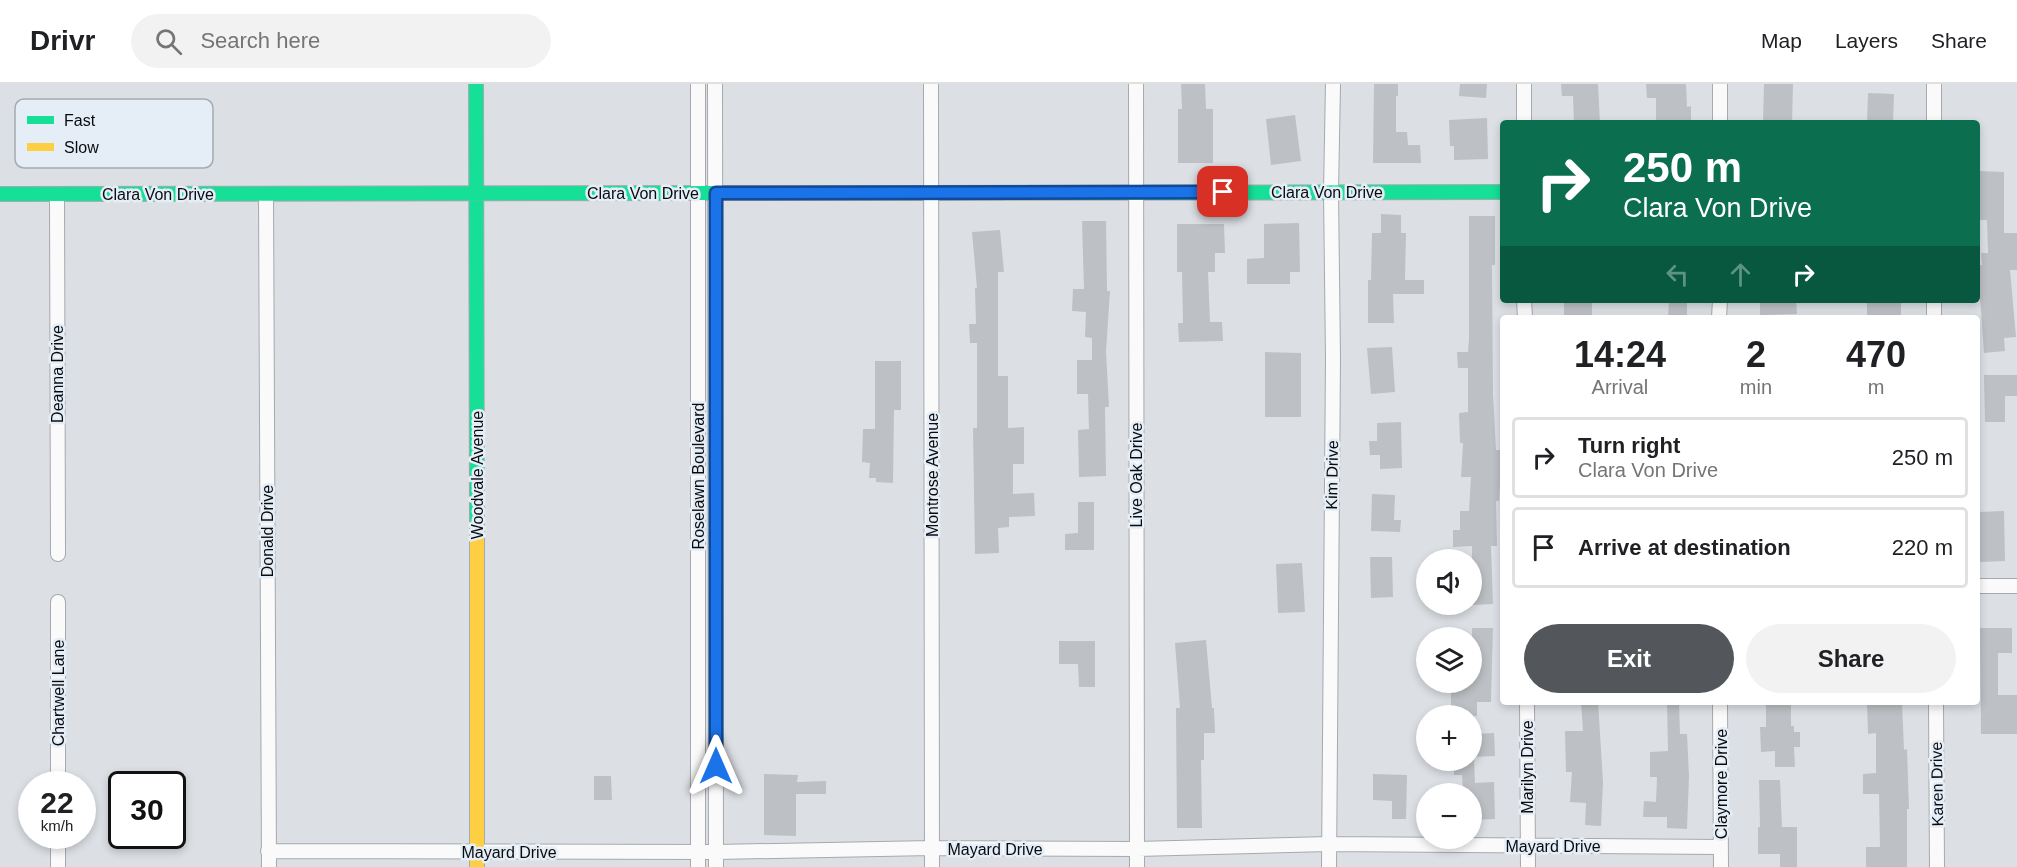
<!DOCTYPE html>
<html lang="en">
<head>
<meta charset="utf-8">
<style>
  :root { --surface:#fff; --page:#f2f2f2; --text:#202124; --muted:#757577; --line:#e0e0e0; --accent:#53565a }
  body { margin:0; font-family:Helvetica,sans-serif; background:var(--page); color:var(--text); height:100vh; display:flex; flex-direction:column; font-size:22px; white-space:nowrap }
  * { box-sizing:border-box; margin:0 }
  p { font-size:20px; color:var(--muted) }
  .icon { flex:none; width:33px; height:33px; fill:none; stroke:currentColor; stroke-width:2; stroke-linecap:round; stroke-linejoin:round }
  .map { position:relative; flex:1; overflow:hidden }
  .sheet { position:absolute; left:1500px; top:231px; width:480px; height:390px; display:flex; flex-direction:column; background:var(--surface); border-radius:6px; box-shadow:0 3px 9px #0003 }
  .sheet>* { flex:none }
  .hud { position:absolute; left:1500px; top:36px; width:480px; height:183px; border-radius:6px; box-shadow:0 3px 9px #0003; background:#0b6e4f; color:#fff; overflow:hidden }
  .buttons { position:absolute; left:1416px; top:465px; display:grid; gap:12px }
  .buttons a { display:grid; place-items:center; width:66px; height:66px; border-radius:50%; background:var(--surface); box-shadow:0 3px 9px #0003; font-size:30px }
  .speed { position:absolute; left:18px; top:687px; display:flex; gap:12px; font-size:30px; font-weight:700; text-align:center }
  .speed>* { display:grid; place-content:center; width:78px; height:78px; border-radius:50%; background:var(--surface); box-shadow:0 3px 9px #0003; line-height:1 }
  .speed small { font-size:15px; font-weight:400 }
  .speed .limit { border:3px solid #111; border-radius:9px; background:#fff; color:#111 }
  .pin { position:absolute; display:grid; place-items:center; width:51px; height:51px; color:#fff; margin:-26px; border-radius:12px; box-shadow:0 3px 9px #0006 }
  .me { position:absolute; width:66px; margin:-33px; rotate:0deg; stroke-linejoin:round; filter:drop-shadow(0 0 4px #0008) }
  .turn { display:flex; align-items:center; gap:21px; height:126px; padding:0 24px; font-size:27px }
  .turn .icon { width:78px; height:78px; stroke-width:2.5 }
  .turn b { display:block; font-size:42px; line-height:51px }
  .lanes { display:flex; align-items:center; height:57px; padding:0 24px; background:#0003; justify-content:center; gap:30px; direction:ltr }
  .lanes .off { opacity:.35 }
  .eta { display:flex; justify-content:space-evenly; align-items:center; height:102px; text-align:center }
  .eta b { font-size:36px; font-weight:600; line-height:42px }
  .action { display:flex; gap:12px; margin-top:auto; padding:12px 24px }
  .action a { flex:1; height:69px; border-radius:36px; background:var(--accent); color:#fff; font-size:24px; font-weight:600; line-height:69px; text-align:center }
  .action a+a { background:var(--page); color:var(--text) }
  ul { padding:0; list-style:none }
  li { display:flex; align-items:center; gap:18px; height:81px; margin:0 12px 9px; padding:0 12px; border:3px solid var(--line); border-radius:6px }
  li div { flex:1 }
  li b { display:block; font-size:22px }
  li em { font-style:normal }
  header { display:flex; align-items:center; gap:36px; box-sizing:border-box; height:84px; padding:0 30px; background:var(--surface); border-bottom:2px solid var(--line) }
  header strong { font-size:28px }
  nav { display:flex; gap:33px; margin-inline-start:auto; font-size:21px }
  .search { width:420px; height:54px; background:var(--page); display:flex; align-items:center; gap:15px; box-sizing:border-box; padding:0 21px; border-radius:33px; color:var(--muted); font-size:22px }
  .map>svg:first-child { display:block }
  .building { fill:#bdc0c4 }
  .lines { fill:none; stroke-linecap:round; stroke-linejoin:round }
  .street-casing { stroke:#a6a9ad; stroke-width:16 }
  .fast-casing { stroke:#a6a9ad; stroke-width:16 }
  .slow-casing { stroke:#a6a9ad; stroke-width:16 }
  .street { stroke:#fafafb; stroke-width:14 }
  .fast { stroke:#16e098; stroke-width:14 }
  .slow { stroke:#ffcf43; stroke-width:14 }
  .route-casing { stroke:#114b97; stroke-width:15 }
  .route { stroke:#1a73e8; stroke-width:10 }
  .labels { text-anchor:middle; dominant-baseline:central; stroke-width:5; stroke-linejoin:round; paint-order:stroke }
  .street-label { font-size:16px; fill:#090c0f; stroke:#e5edf7 }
  .key { fill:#e5edf7; stroke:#a3aab1; stroke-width:1.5 }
  .key-label { font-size:16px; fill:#090c0f }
</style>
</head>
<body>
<header>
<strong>Drivr</strong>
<div class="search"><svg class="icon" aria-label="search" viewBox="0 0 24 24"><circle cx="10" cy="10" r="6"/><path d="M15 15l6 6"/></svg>Search here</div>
<nav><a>Map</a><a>Layers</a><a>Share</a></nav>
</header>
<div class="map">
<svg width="2017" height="783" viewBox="0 0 2017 783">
  <rect width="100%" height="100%" fill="#dce0e5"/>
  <path class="building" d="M1181,0H1205L1206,25H1213V79H1178V25H1182Z
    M1374,0H1398V12H1396V48H1407L1408,61H1420L1421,79H1373Z
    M1460,0H1487L1486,14L1459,12Z
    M1561,0H1598L1600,39H1574L1573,12H1562Z
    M1646,0H1686L1687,23L1691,22V39H1656V14H1647Z
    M1764,0H1793L1792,39H1763Z
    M1868,9L1894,10L1893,39H1867Z
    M1295,31L1301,77L1271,81L1266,35Z
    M1487,34L1488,75L1454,76V62H1450L1449,36Z
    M1979,87L2004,88V149H2017V186H2010L2016,253L2004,254L2005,267L1984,269L1979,200H1977V181H1982L1981,169H1988L1987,136H1979Z
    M1381,130L1401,131V149H1406L1405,196H1424V210H1393L1394,239H1368V196H1371L1372,149H1381Z
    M1469,132H1495V181H1492L1493,310L1496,366H1502L1499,417H1496L1497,462H1491L1493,520L1472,521V462L1453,463V446H1460V427H1469L1471,393H1461L1463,359H1460L1459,329L1468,328V284H1458L1457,268H1468L1469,254Z
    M1082,137H1106L1107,207H1110L1106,267L1109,323H1105L1106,392L1079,393L1078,346L1089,345L1088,310H1077V276H1092V254L1085,253L1086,228L1072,227L1073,205H1084Z
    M1299,139L1300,188H1290V200H1247V175L1264,174V140Z
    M1177,140H1224L1225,169H1215V188H1208L1210,238H1222L1223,257L1179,258L1178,239H1183L1182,188H1177Z
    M1000,146L1004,188H998V292H1008V344L1024,343V380H1013V410L1034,409L1035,432L1009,433V443L998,444L999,469L975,470L973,344H977V259H970L969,240H976L975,204H977L972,148Z
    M1564,216H1592V234H1564Z
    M1669,216H1687V234L1668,233Z
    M1760,216H1796L1797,230L1760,231Z
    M1867,218L1901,219V234H1867Z
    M1392,263L1395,308L1371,310L1367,264Z
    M1265,268L1301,269V333H1265Z
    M875,277H901V326H894L893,399L876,398V394H869L870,379L862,378L863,345H875Z
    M1984,291H2017V312H2005V338H1985Z
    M1401,338L1402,384L1380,385V371H1370L1369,357H1377V339Z
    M1372,410L1395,411L1394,436H1401L1400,448L1371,447Z
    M1078,418H1094V466H1065V450L1078,449Z
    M2004,427L2005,477L1980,478L1978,428Z
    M1370,473H1392L1393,513L1371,514Z
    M1302,479L1305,528L1278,529L1276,480Z
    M1472,544H1493L1491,618H1477V632H1451V598H1472Z
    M1980,544H2012V569H1998V611H2017V650H1981Z
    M1206,556L1212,624H1214L1215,649H1204V676H1201L1202,744H1177L1176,624H1180L1175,559Z
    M1059,557H1095V603H1079L1078,580H1059Z
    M1581,618H1598L1603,698L1601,742L1585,741L1586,719L1570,718L1572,688H1566L1565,647H1583Z
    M1667,618H1679L1680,650H1687L1689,692L1687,745L1667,744V733H1643L1644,717L1656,718L1657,693H1650V668L1668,667Z
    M1766,618H1791V642H1794V648H1800V663H1794L1795,683H1775V667L1761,668L1760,643H1766Z
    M1867,618H1902L1904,666L1907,665L1909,725H1907V783H1866V763H1880L1879,710H1863V690L1876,689V649L1868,650Z
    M1494,649L1495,672L1472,673V650Z
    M1454,676H1474L1475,699L1494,698L1495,735L1472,736V710H1463L1462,691H1454Z
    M764,690L798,691L797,698L826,697V710H796V752L764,751Z
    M1373,690L1407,691L1406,735H1392V717L1373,716Z
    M594,692H611L612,716H594Z
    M1759,696H1780L1782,743H1797V783H1780V770H1758V743H1760Z"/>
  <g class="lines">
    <defs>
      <path id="street" d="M715,0L716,783
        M931,0L932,783
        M1136,0L1137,783
        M1720,0V39
        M1934,0V39
        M1524,39V0
        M266,110L269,783
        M57,111L58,470
        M1524,216L1525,234
        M1934,216V234
        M1719,234L1720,216
        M1977,502H2017
        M58,518V700
        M1527,618L1528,783
        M1720,618L1721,783
        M1936,618L1937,783
        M58,752V783
        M268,767L716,768L932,764L1137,765L1329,760L1721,763
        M698,783V0
        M1329,783L1333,275L1331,108L1333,0"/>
      <path id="fast" d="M476,0L477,444
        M929,109L1503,108
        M0,110L740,109"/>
      <path id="slow" d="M740,109H929
        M477,444V783"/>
    </defs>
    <use href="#street" class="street-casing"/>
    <use href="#fast" class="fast-casing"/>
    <use href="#slow" class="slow-casing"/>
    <use href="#street" class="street"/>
    <use href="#fast" class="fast"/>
    <use href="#slow" class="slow"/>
  </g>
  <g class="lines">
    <defs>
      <path id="route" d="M716,682V109L1223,108"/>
    </defs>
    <use href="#route" class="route-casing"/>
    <use href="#route" class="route"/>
  </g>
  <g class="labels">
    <g class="street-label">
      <text x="1327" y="108">Clara Von Drive</text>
      <text x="643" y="109">Clara Von Drive</text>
      <text x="158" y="110">Clara Von Drive</text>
      <text transform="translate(57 290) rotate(-90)">Deanna Drive</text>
      <text transform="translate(477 391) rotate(-90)">Woodvale Avenue</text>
      <text transform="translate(932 391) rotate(-90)">Montrose Avenue</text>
      <text transform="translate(1136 391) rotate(-90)">Live Oak Drive</text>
      <text transform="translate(1332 391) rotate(-89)">Kim Drive</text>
      <text transform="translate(698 392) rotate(-90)">Roselawn Boulevard</text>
      <text transform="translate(267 447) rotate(-90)">Donald Drive</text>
      <text transform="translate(58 609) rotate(-90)">Chartwell Lane</text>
      <text transform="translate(1527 683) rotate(-90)">Marilyn Drive</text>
      <text transform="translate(1721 700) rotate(-90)">Claymore Drive</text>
      <text transform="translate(1937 700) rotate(-91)">Karen Drive</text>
      <text x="1553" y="762">Mayard Drive</text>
      <text x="995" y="765">Mayard Drive</text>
      <text x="509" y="768">Mayard Drive</text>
    </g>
  </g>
  <rect x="15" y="15" width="198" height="69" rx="9" class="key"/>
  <rect x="27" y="32" width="27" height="8" fill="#16e098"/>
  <rect x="27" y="59" width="27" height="8" fill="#ffcf43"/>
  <g class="key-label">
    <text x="64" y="42">Fast</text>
    <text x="64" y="69">Slow</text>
  </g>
</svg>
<div class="buttons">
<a><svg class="icon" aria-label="sound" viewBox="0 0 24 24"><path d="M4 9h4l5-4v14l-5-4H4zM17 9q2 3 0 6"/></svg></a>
<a><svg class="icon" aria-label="layers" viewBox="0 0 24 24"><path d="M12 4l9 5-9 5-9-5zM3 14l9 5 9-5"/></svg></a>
<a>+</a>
<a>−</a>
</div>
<div class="speed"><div>22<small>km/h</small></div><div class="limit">30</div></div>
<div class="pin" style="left:1223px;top:108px;background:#d93025"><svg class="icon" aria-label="arrive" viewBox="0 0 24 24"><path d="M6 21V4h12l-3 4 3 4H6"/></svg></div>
<svg class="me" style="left:716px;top:682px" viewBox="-20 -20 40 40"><path d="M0-17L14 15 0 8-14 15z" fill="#1a73e8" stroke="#fff" stroke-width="4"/></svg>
<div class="hud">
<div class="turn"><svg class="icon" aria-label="right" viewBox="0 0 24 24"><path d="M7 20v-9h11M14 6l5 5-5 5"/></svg><div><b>250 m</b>Clara Von Drive</div></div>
<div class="lanes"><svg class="icon off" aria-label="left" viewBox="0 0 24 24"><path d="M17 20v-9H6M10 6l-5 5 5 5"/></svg><svg class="icon off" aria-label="ahead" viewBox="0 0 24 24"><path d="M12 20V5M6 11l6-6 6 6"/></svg><svg class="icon" aria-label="right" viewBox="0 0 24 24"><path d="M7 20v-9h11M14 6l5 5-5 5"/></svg></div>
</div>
<section class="sheet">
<div class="eta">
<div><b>14:24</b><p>Arrival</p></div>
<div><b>2</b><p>min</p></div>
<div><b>470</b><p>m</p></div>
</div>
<ul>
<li><svg class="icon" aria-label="right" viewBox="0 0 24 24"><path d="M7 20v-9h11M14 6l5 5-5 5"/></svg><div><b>Turn right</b><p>Clara Von Drive</p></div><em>250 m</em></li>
<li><svg class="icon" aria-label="arrive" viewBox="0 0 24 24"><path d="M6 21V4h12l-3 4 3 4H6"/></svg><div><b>Arrive at destination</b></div><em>220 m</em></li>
</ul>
<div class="action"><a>Exit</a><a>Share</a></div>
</section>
</div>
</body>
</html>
